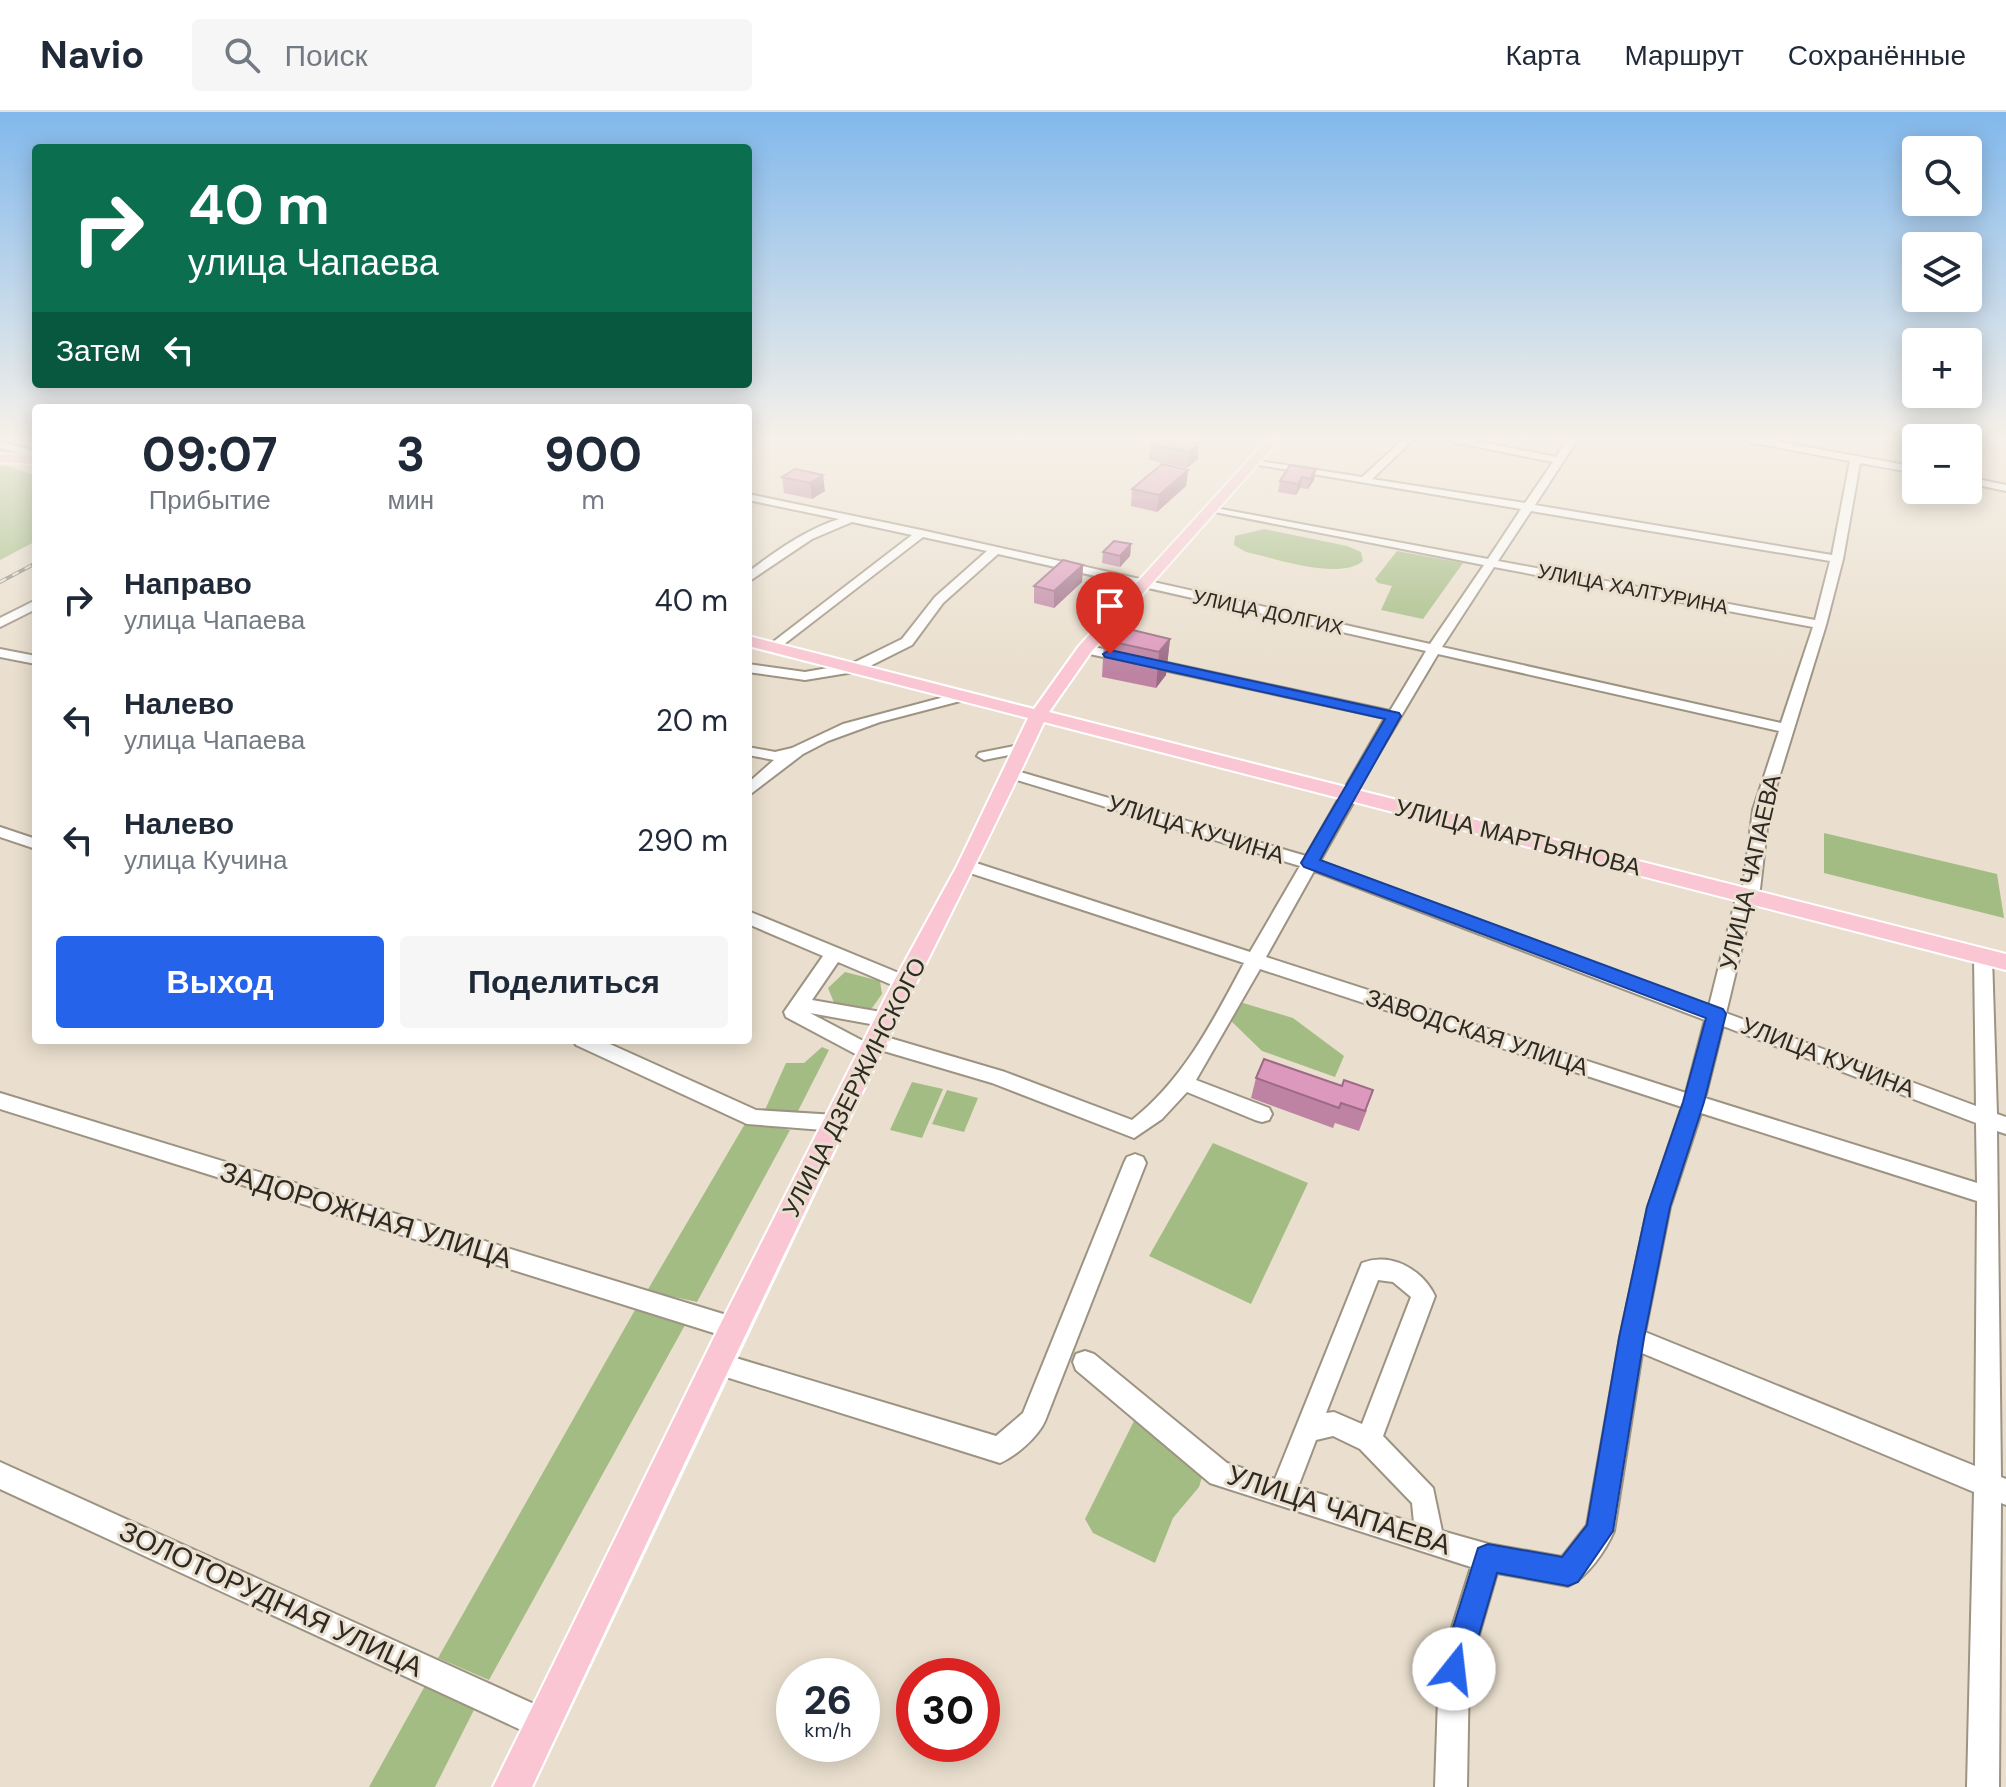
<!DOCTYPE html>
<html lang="ru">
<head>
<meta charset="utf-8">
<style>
  :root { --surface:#fff; --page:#f6f6f7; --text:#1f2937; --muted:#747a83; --line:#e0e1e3; --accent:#2563eb }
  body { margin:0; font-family:"DM Sans",sans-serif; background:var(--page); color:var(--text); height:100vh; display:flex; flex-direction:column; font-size:30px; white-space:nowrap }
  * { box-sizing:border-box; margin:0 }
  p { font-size:26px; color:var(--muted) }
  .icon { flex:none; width:44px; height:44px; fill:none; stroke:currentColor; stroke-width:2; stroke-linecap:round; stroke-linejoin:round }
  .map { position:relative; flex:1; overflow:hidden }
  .details { position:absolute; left:32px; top:292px; width:720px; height:640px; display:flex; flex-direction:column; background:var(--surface); border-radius:8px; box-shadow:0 4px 20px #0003 }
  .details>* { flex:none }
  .hud { position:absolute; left:32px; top:32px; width:720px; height:244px; border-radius:8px; box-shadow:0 4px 20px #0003; background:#0b6e4f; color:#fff; overflow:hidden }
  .buttons { position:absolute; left:1902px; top:24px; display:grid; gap:16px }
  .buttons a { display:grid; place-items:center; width:80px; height:80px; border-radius:8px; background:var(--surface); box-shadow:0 4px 20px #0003; font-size:40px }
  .speed { position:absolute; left:776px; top:1546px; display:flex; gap:16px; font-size:40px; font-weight:700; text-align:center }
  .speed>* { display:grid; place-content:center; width:104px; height:104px; border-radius:50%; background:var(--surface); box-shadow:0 4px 20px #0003; line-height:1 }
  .speed small { font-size:20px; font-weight:400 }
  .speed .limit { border:12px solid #d22; background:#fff; color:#111 }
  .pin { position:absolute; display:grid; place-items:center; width:68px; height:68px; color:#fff; margin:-82px -34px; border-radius:50% 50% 50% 0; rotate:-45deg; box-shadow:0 0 8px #0007 }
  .pin .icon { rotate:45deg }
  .me { position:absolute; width:88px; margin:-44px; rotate:16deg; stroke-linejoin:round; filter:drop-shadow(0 0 6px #0008) }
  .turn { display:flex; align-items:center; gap:28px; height:168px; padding:0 24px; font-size:36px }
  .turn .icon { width:104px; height:104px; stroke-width:2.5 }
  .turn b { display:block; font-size:56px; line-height:68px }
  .then { display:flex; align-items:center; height:76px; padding:0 24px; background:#0003; gap:16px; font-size:30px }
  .eta { display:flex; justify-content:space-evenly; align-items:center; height:136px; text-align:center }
  .eta b { font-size:48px; font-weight:700; line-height:56px }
  .cta { display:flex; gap:16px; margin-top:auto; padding:16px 24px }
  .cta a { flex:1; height:92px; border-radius:8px; background:var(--accent); color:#fff; font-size:32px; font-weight:700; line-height:92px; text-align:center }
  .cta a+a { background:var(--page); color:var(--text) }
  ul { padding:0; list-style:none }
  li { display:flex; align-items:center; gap:24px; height:120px; padding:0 24px }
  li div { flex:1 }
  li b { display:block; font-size:30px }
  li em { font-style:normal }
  header { display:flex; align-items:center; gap:48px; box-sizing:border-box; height:112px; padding:0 40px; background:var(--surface); border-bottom:2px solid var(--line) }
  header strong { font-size:38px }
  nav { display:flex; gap:44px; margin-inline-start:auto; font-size:28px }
  .search { width:560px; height:72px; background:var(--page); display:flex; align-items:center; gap:20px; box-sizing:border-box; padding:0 28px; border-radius:8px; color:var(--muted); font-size:30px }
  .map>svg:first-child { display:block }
  .green { fill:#a3bc83 }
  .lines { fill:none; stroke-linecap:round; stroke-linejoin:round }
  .minor-casing { stroke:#9d9383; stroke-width:4 }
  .major-casing { stroke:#fff; stroke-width:4 }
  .minor { fill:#fff; fill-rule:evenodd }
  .major { fill:#fac6d3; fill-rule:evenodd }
  .rail-casing { stroke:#8d867a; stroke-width:4 }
  .rail { stroke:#eadfce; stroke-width:2; stroke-dasharray:7; stroke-linecap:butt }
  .wall { fill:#be83a3 }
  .shaded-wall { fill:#9b6a84 }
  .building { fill:#dd98bd; stroke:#9b6a84; stroke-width:2 }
  .route { fill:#2563eb; stroke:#184099; stroke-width:2 }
  .labels { text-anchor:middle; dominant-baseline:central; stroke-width:6; stroke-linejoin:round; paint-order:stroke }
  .far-street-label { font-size:20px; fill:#2e2a23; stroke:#eadfce }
  .street-label { font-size:24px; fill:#2e2a23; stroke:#eadfce }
  .near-street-label { font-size:28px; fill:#2e2a23; stroke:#eadfce }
</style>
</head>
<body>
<header>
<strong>Navio</strong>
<div class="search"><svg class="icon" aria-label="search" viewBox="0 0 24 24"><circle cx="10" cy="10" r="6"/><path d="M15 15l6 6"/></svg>Поиск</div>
<nav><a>Карта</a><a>Маршрут</a><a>Сохранённые</a></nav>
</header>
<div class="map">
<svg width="2006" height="1675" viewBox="0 0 2006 1675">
  <rect width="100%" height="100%" fill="#eadfce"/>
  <path class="green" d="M0,354H8L36,364V429L0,448Z
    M1264,417L1347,434L1361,440L1363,449C1339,469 1275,446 1246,440L1234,433L1235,424Z
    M1397,439L1463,451L1423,507L1381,498L1392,474L1378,471L1375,467Z
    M1824,721L1997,762L2004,806L1824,761Z
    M845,860L880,869L882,882L872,896L853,898L835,893L828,876Z
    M1240,890L1293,906L1344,944L1335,965L1262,939L1229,907Z
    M822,935L829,938L796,1003L764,1000L786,951H804Z
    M912,970L943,977L922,1026L890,1018Z
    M947,978L978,986L964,1020L932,1012Z
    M746,1010L790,1018L697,1190L647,1179Z
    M1213,1031L1308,1071L1251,1192L1149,1144Z
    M635,1198L685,1213L489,1568L438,1546Z
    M1134,1309L1202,1365L1199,1375L1173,1406L1155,1451L1093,1421L1085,1407Z
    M426,1572L478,1590L435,1675H369Z"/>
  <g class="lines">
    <defs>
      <path id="minor" d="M1404,327H1414L1372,367L1525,391L1553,350L1453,330L1448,327H1466L1556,345L1568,327H1578L1535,393L1832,443L1850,349L1749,330L1744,327H1763L1916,355V361L1860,351L1843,447L1826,513L1769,698L1760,777L1754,784L1726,901L1976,994L1974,844L1983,838L1992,844L1997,1002L2006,1005V1022L1997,1019L2001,1365L2006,1367V1393L2001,1391L1999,1675H1967L1974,1380L1642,1241L1614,1419C1606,1438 1587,1466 1568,1474L1497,1461L1469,1557L1467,1675H1435L1439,1557L1471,1455L1210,1371L1076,1258L1073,1250L1076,1242L1085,1239L1094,1242L1227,1351L1275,1367L1362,1151C1391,1140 1422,1157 1435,1184L1383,1324L1433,1376L1442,1419L1488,1432L1562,1445L1587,1413L1620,1226L1648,1095L1682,995L1260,857L1196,968L1269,996L1272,1002L1269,1008L1262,1010L1255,1008L1187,980L1162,1007L1134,1026L992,971L877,937L880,941L877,946H863L786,905L784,900L823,844L748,812V799L911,866L913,871L904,878L838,850L812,888L887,901L894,903L897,908L894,913L887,915L810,901L867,931L869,924L876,922L1005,960L1132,1008C1184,967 1213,909 1244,851L961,758L959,754L961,750H973L1250,840L1300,754L1007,665L1004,662L1007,659H1017L1306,744L1385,606L1085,541L1078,537L1085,533L1390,599L1426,539L998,442L943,491L912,533L860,559L805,568L748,560V552L805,560L851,552L902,527L935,485L987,439L923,425L774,540L767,536L769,533L912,423L852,410L812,427L748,470V460C776,439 805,418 839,407L748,388V382L921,418L1430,532L1484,453L1204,398L1210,395L1488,447L1521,397L1247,351L1252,348L1362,365ZM1531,399L1830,449L1815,508L1498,449ZM1494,455L1813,515L1781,611L1442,535ZM1438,542L1779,619L1753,698L1743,775L1737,782L1709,894L1320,749L1358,682L1359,675ZM1314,759L1705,908L1686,981L1266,845ZM1723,914L1976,1011L1977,1071L1705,986ZM1701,1001L1977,1089L1975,1354L1645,1220L1670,1095ZM1378,1168L1393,1170L1411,1185L1362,1312L1334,1300L1326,1301ZM1333,1324L1360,1337L1412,1391L1414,1411L1298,1375L1316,1328Z
        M0,330L36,339V345L0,336Z
        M1968,365L2006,373V379L1968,371Z
        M36,488V497L0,515V506Z
        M0,537L36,544V552L0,545Z
        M963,580L968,581V587L880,610L828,629L803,642L748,684V671L774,648L748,643V635L775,640L792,636L843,612Z
        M1024,632L1031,636L1029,639L984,648L977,644L979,641Z
        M0,715L36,727V737L0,725Z
        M573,928H601L756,998L836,1003L843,1005L846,1011L843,1017L836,1019L747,1012L576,933Z
        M0,981L733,1205L741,1208L745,1216L741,1224L733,1227L0,997Z
        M1135,1042L1143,1045L1146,1051L1045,1309C1038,1325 1016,1344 1000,1351L707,1259L704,1251L707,1243L716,1240L996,1324L1023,1301L1124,1051L1127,1045Z
        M0,1350L554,1601L558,1612L554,1623L543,1627L532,1623L0,1377Z"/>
      <path id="major" d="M1268,327H1280L1091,540L1049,600L2006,842V858L1044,610C984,738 919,864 857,991C747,1218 639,1446 532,1675H493L723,1207L893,871L957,754L1028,606L748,534V524L1034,597L1079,534Z
        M0,342L36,344V352L0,350Z"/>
    </defs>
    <use href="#minor" class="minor-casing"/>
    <use href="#major" class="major-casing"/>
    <use href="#minor" class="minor"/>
    <use href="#major" class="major"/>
    <defs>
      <path id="rail" d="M0,470L36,451"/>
    </defs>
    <use href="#rail" class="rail-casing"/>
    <use href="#rail" class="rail"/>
  </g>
  <path class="wall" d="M1177,327L1198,347L1187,356L1149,348L1151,332Z
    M1290,353L1314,368L1308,377L1300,376L1296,383L1278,380L1280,369Z
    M795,357L825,379L812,387L784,381L782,365Z
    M1188,358L1186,374L1157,400L1131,394L1132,377Z
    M1131,432L1130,444L1120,455L1102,451L1103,440Z
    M1083,453L1082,470L1054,496L1034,491V474Z
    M1170,527L1166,563L1156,576L1102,565L1104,528Z
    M1256,966L1367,998L1359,1019L1335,1011L1333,1016L1251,986Z"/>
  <path class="shaded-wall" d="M1199,331L1198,347L1187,356L1189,340Z
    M1316,357L1314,368L1308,377L1310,367Z
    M1188,358L1186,374L1157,400L1159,383Z
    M823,363L825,379L812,387L810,371Z
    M1302,365L1300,376L1296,383L1298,372Z
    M1131,432L1130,444L1120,455V444Z
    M1083,453L1082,470L1054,496V479Z
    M1170,527L1166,563L1156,576L1159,540Z"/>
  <path class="building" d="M1158,327H1177L1199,331L1189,340L1151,332Z
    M1162,352L1188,358L1159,383L1132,377Z
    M1290,353L1316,357L1310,367L1302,365L1298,372L1280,369Z
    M795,357L823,363L810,371L782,365Z
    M1114,429L1131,432L1120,444L1103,440Z
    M1063,448L1083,453L1054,479L1034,474Z
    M1116,514L1170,527L1159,540L1104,528Z
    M1264,947L1342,974L1344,968L1373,978L1365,999L1341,991L1339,996L1256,966Z"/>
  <linearGradient id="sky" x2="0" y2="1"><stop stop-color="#81b8ec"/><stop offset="0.58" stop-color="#f6f1e9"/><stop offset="1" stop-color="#f6f1e9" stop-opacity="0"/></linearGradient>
  <rect width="2006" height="561" fill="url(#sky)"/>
  <path class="route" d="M1110,538L1399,601L1401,604L1320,748L1723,897L1726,902L1704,990L1670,1095L1644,1226L1613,1419L1578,1470L1568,1474L1497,1461L1469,1557L1465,1567L1454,1572L1444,1567L1440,1557L1478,1436L1488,1432L1562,1445L1587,1413L1619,1226L1647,1095L1683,990L1706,906L1304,755L1301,751L1385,607L1105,545L1103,542Z"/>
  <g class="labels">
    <g class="far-street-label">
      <text transform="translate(1633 477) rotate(11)">УЛИЦА ХАЛТУРИНА</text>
      <text transform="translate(1268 500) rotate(12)">УЛИЦА ДОЛГИХ</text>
    </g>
    <g class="street-label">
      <text transform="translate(1196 717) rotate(17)">УЛИЦА КУЧИНА</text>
      <text transform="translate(1518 725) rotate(14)">УЛИЦА МАРТЬЯНОВА</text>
      <text transform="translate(1750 760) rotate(-77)">УЛИЦА ЧАПАЕВА</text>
      <text transform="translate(1477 920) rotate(18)">ЗАВОДСКАЯ УЛИЦА</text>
      <text transform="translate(1828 945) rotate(21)">УЛИЦА КУЧИНА</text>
      <text transform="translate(854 975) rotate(-63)">УЛИЦА ДЗЕРЖИНСКОГО</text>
    </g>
    <g class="near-street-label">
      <text transform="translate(366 1103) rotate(17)">ЗАДОРОЖНАЯ УЛИЦА</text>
      <text transform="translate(1339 1398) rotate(18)">УЛИЦА ЧАПАЕВА</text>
      <text transform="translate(271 1487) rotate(25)">ЗОЛОТОРУДНАЯ УЛИЦА</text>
    </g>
  </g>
</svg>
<div class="buttons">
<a><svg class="icon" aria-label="search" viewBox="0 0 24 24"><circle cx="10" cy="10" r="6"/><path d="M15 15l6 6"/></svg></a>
<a><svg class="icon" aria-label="layers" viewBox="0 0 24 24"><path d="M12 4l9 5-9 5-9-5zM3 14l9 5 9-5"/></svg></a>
<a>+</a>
<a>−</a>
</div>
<div class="speed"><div>26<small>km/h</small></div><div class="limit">30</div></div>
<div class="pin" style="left:1110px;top:542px;background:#d93025"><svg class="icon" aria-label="arrive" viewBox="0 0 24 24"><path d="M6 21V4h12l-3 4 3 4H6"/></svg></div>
<svg class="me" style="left:1454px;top:1557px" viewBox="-20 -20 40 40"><circle r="19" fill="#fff"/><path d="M0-13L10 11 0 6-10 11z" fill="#2563eb"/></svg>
<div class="hud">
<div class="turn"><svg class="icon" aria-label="right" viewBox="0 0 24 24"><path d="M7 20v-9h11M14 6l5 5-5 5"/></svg><div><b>40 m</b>улица Чапаева</div></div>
<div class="then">Затем<svg class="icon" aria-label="left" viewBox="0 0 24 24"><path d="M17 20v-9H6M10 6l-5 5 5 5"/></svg></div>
</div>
<section class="details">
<div class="eta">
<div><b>09:07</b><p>Прибытие</p></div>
<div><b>3</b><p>мин</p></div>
<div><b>900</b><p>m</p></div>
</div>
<ul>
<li><svg class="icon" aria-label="right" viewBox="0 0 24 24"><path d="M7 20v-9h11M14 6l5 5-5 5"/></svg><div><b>Направо</b><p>улица Чапаева</p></div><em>40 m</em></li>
<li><svg class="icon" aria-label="left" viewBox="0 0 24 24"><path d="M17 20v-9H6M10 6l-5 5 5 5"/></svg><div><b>Налево</b><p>улица Чапаева</p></div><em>20 m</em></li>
<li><svg class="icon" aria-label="left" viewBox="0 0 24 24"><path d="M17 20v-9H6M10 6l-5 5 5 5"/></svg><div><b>Налево</b><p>улица Кучина</p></div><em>290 m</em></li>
</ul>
<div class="cta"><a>Выход</a><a>Поделиться</a></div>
</section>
</div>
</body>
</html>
